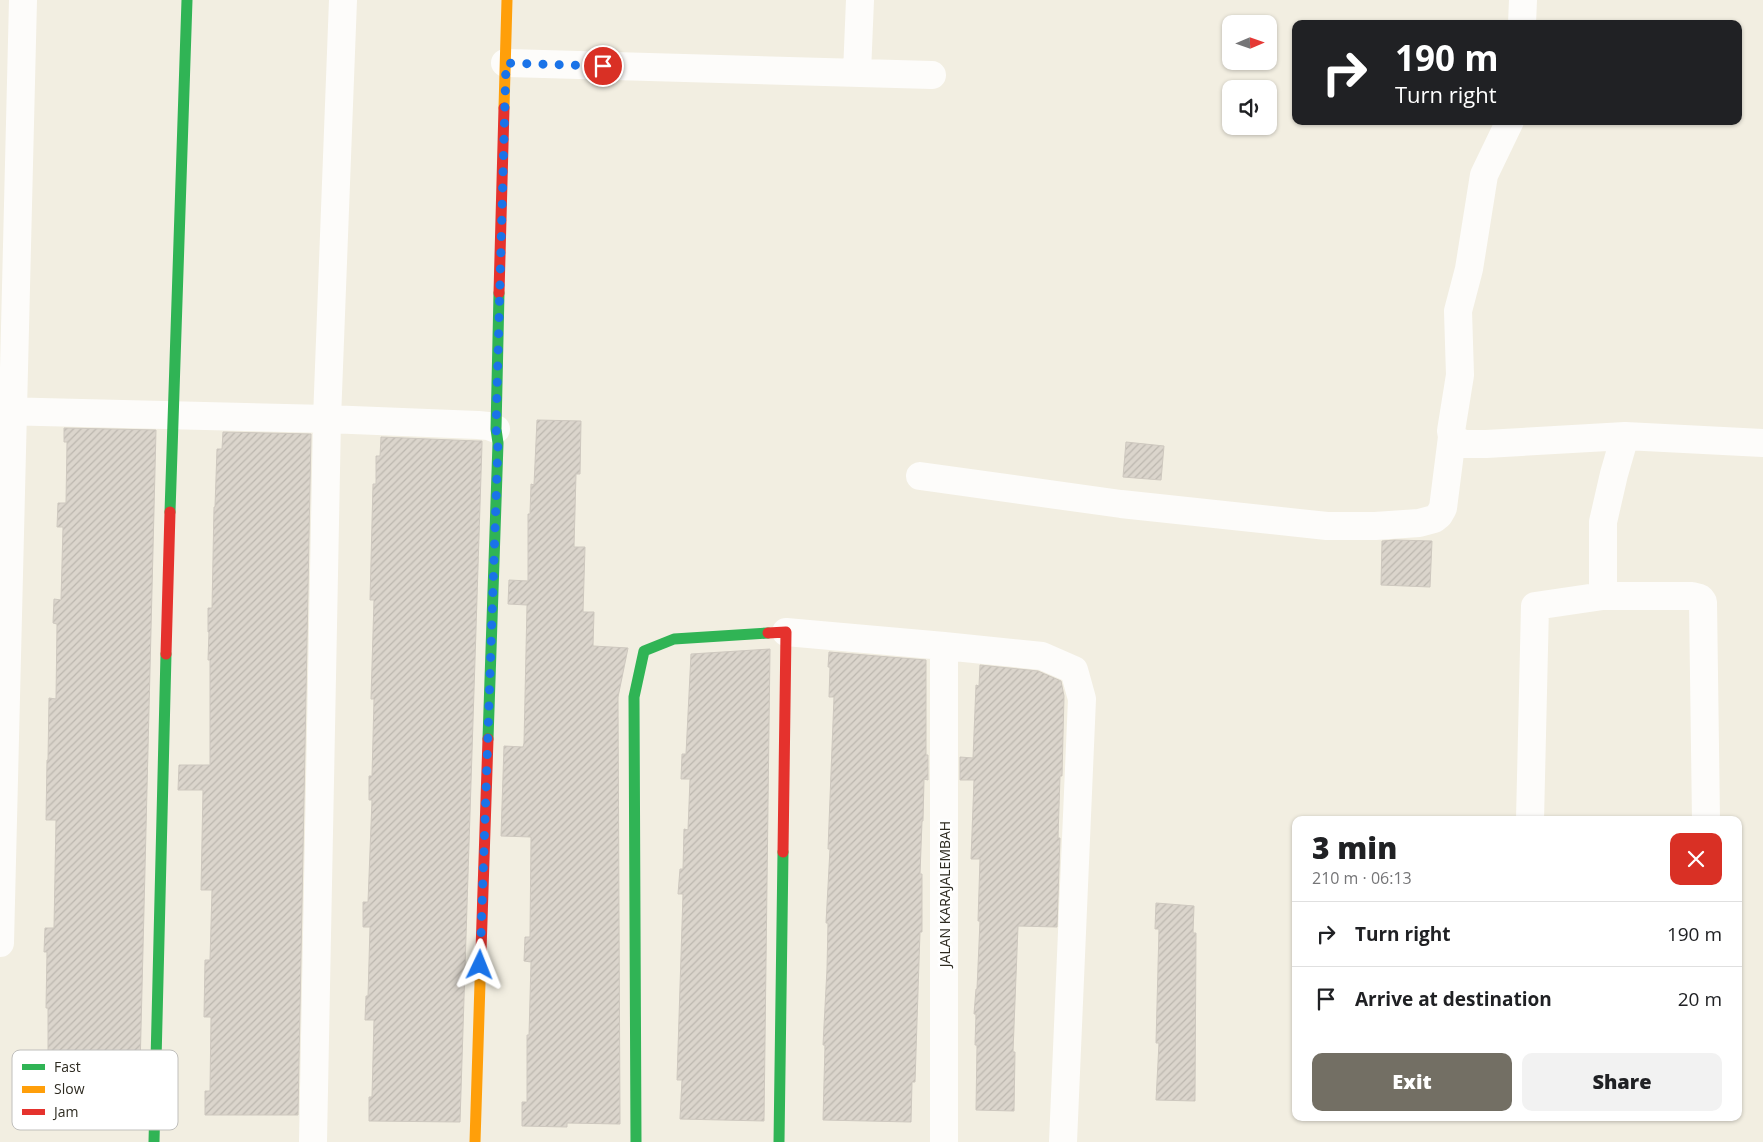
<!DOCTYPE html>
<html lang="en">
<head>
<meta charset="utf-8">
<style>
  :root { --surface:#fff; --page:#f2f2f2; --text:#202124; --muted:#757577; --line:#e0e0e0; --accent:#736f64 }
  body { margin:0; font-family:"Open Sans",sans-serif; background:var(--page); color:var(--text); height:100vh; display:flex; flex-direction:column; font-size:19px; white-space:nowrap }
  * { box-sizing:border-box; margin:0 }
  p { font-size:16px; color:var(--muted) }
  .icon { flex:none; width:28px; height:28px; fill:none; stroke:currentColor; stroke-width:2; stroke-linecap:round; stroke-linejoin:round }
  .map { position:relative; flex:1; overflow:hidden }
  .drawer { position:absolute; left:1292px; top:816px; width:450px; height:305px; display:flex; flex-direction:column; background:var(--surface); border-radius:10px; box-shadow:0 1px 4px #0004 }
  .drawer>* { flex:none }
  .top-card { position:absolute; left:1292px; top:20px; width:450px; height:105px; border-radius:10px; box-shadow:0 1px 4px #0004; background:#202124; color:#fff; overflow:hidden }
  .needle { width:32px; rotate:88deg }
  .fabs { position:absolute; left:1222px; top:15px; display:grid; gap:10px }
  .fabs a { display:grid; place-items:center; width:55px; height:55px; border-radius:10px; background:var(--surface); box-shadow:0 1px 4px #0004; font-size:25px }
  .pin { position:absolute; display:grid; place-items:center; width:42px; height:42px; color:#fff; margin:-21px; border:2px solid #fff; border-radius:50%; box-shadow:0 1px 5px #0007 }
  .me { position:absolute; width:55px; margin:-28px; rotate:2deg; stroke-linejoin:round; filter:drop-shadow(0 0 4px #0008) }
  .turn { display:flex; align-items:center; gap:18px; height:105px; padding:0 20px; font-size:22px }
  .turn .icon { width:65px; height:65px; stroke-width:2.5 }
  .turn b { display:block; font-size:35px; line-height:42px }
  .round { display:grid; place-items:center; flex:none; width:52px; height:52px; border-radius:10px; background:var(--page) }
  .headline { display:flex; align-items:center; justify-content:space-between; height:85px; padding:0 20px }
  h1 { font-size:30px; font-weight:800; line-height:38px }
  .button { display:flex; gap:10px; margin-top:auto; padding:10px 20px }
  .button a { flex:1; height:58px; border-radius:10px; background:var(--accent); color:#fff; font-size:20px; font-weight:800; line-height:58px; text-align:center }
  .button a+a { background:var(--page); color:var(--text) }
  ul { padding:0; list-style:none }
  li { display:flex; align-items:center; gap:15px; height:65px; padding:0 20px; border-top:1px solid var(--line) }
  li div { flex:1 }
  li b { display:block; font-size:19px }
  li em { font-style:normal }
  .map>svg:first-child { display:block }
  .building { fill:url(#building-hatch); stroke:#cec8bf }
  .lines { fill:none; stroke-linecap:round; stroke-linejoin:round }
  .street { stroke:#fdfcfa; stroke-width:28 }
  .fast { stroke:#30b455; stroke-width:11 }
  .slow { stroke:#ff9f0a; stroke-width:11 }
  .jam { stroke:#e5322d; stroke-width:11 }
  .route { stroke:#1a73e8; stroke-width:9; stroke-dasharray:0 16.2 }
  .labels { text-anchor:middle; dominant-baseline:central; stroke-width:5; stroke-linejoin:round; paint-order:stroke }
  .street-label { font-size:14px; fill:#2e2b21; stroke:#fff }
  .key { fill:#fff; stroke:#c0bfbc; stroke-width:1 }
  .key-label { font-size:14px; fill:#2e2b21 }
</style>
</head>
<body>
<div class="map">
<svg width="1763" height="1142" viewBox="0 0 1763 1142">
  <defs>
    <pattern id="building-hatch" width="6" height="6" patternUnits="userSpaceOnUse" patternTransform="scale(1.25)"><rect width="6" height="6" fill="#dbd5cc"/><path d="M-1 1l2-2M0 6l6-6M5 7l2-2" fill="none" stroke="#bcb7af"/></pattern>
  </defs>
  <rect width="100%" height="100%" fill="#f2eee1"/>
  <path class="building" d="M537,420L581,421L580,474H576L574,547H585L583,612H594L593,646L628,648L618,697L620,1124L567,1123V1127L522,1126V1102H527V1035H529L531,962L524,961L525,937H530L531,837L501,836L504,746L523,747L524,743L527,605L508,604L509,580L528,581V514H530L531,484L534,485Z
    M64,428L156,430L139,1109L43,1108L44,1084H48V1008H46L47,952H44L45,928H54L56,820H46L47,760H48L49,698L56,699L57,624L53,623L54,599L61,600L63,527H57L58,503H66L67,442H64Z
    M223,432L311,434L298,1115H205V1091H210L211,1017H204L205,960H210L212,890H201L203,790H178L179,765H210V660H208L209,632H208V608H212L214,507H215L217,449H222Z
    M381,437L477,441H482V444L460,1122L369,1121V1097H372L374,1020H365L366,996H368L370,927H363V902H368L372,800H369V776H372L374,699H371L374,600H370L373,484H376V456H380Z
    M1126,442L1164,446L1161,480L1123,477Z
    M1395,540L1432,541L1430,587L1381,585L1382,541Z
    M770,649L764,1121L680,1119L682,1080H677L683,894H678L680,869H683L684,829L688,830L690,779H681L682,754H686L691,654Z
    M829,652L926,660V755H928V780L924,779L923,821H922L920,874H922V932H920L915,1082H912L911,1122L823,1120L825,1045H823L827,969L828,923H826L830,849H828L834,697H829L830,667H828Z
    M980,665L1038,671L1061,681L1064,696L1062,776H1060L1058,838H1060L1057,927L1018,926L1013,1052H1015L1014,1111L976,1110L977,1045H975L976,1014H974L976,989H977L980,921H978L980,859H971L974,780H960V757L973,758L976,685L979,686Z
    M1156,903L1194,906L1193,933H1196L1195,1101L1156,1100L1159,1043H1156L1159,929H1155Z"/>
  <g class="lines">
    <path class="street" d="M1522,24L1523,0
      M505,63L932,75
      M857,73L860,0
      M0,411L327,419L478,425L488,426L496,429
      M1452,437L1463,444H1486L1625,436L1763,443
      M920,476L1121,504L1327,526H1375L1419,523L1434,519L1439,515L1443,508L1452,437L1451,431L1460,375L1458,311L1469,269L1484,175L1510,121
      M1603,596V522L1614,474L1625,436
      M786,632L944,646L1042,656L1074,670L1082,699L1063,1142
      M1530,820L1535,606L1603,596H1692L1700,598L1703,602L1706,820
      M0,943L23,0
      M313,1142L327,419L343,0
      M944,1142V646"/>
    <path class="fast" d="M170,512L187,0
      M488,739L498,443L496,429L499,293
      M154,1142L166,654
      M636,1142L634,697L644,651L674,639L768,633
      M779,1142L783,852"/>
    <path class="slow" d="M504,108L507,0
      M475,1142L481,951"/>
    <path class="jam" d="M499,293L504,108
      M768,633L786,632L783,852
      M166,654L170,512
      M481,951L488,739"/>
  </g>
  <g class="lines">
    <path class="route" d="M480,965L498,443L496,429L506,63L603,66"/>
  </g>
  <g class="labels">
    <g class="street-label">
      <text transform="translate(944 894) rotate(-90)">JALAN KARAJALEMBAH</text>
    </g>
  </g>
  <rect x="12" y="1050" width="166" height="80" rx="8" class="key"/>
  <rect x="22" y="1064" width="23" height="6" fill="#30b455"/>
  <rect x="22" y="1086" width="23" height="7" fill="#ff9f0a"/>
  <rect x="22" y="1109" width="23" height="6" fill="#e5322d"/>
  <g class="key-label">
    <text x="54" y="1072">Fast</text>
    <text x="54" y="1094">Slow</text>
    <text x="54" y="1117">Jam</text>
  </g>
</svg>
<div class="fabs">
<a><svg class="needle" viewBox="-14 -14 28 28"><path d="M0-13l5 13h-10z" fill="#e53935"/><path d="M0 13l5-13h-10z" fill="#757577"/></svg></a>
<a><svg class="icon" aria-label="sound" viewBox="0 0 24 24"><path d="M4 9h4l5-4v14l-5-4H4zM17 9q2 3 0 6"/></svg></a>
</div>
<div class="pin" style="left:603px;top:66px;background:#d93025"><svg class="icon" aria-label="arrive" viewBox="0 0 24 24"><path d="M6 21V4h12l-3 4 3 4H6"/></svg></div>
<svg class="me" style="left:480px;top:965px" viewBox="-20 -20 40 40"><path d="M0-17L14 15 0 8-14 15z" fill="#1a73e8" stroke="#fff" stroke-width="4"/></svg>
<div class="top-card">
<div class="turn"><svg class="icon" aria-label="right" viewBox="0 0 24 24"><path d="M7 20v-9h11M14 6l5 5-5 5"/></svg><div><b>190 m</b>Turn right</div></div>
</div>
<section class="drawer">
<div class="headline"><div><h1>3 min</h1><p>210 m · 06:13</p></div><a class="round" style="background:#d93025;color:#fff"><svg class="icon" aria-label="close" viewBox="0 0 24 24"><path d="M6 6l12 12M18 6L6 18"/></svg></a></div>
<ul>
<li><svg class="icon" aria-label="right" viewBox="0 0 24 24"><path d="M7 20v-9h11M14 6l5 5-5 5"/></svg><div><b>Turn right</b></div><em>190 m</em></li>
<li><svg class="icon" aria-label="arrive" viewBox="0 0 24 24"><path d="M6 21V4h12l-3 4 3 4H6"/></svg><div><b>Arrive at destination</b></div><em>20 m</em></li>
</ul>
<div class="button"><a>Exit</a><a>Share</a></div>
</section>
</div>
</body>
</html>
